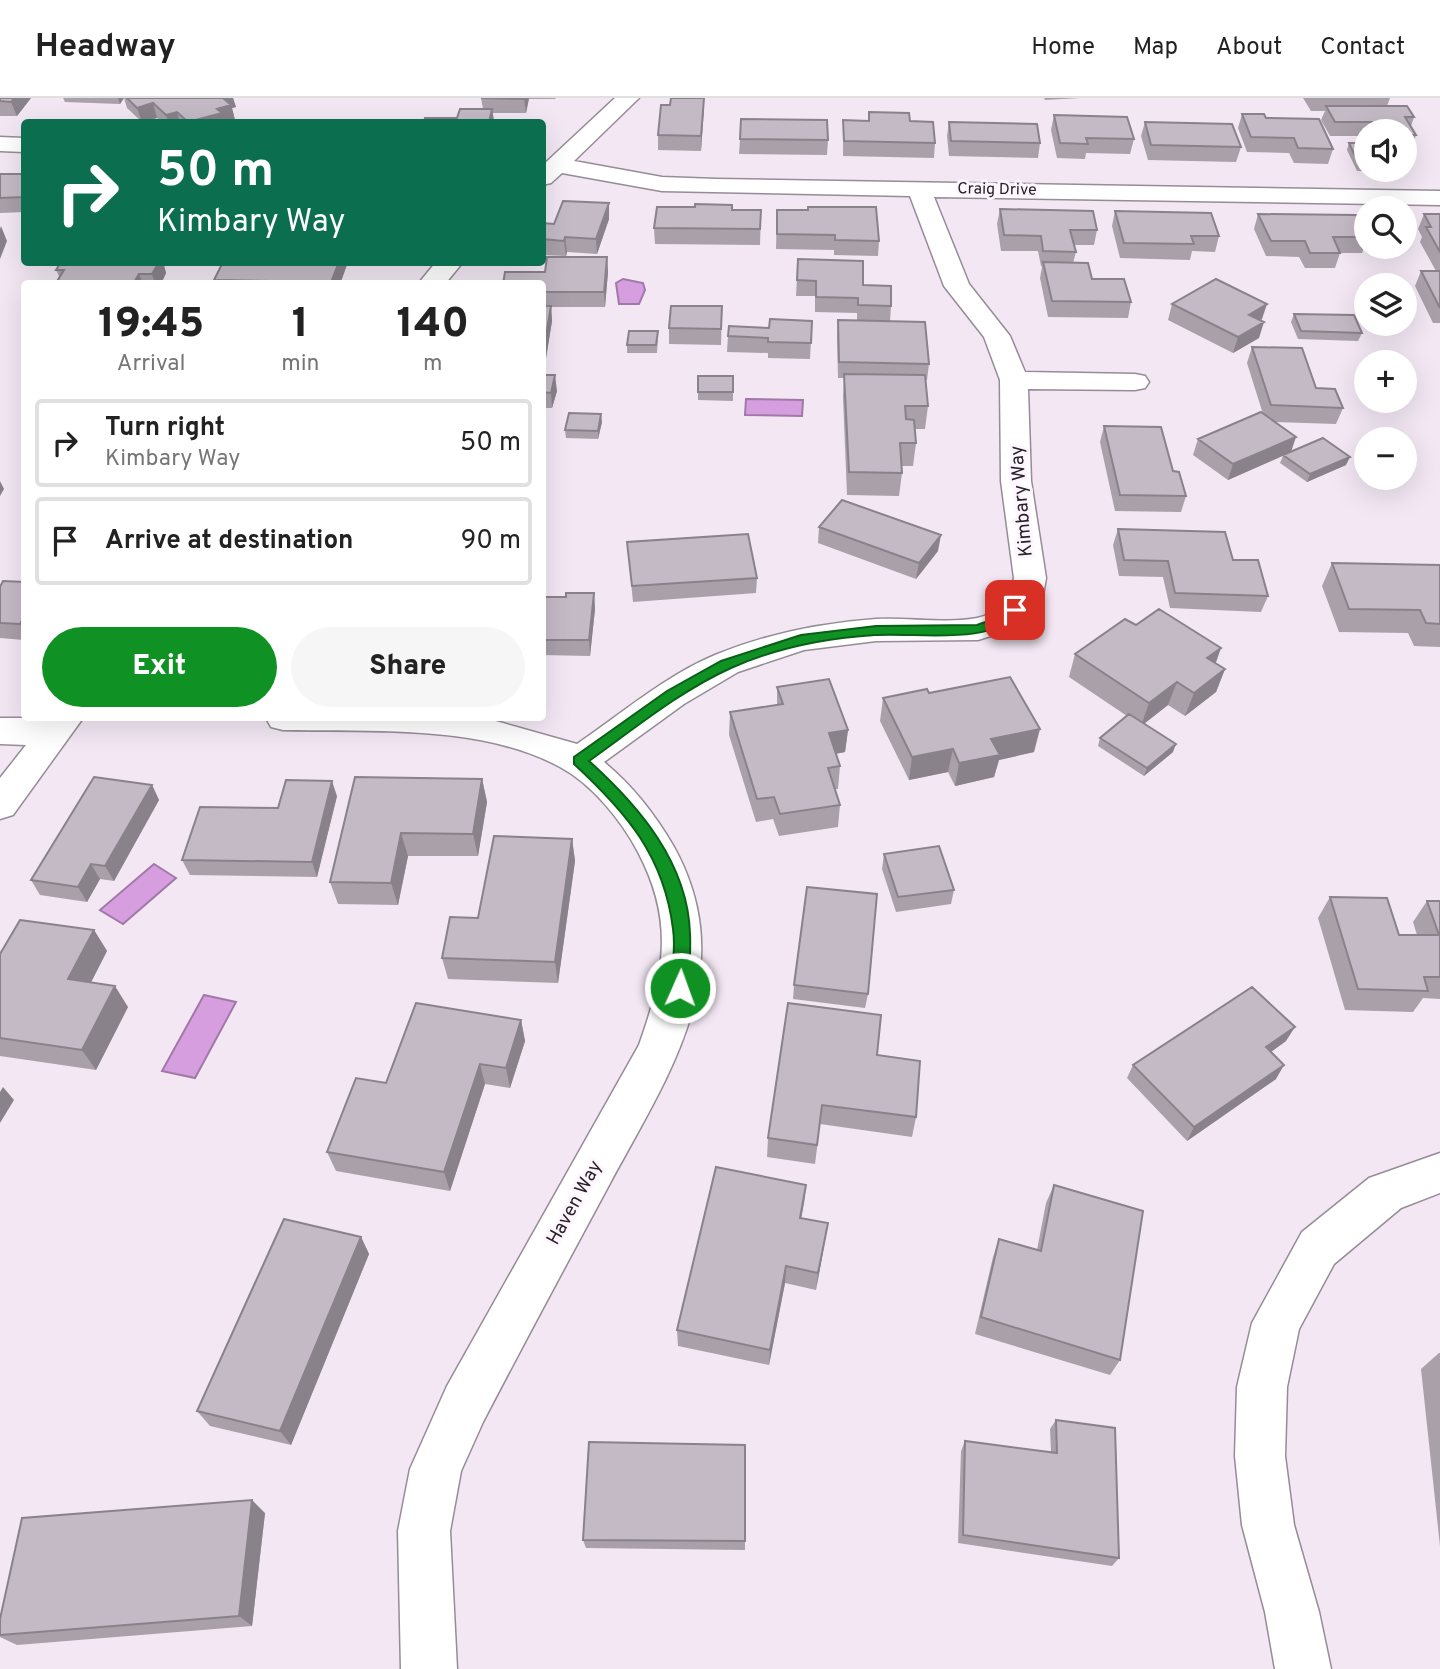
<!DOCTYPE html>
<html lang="en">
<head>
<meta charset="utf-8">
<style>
  :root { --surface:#fff; --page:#f6f6f6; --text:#222; --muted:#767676; --line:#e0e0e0; --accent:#0f9223 }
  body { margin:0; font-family:Overpass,sans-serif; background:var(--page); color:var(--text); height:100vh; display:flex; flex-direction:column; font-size:26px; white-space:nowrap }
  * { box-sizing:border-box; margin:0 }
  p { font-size:23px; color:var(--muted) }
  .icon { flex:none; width:38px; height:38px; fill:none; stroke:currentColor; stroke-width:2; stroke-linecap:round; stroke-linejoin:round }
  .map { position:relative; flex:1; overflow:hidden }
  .side { position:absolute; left:21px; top:182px; width:525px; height:441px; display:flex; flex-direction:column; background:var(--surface); border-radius:7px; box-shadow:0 7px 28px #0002 }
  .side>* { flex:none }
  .banner { position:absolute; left:21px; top:21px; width:525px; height:147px; border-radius:7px; box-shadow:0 7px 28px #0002; background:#0b6e4f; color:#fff; overflow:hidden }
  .controls { position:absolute; left:1354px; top:21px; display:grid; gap:14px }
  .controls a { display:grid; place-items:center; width:63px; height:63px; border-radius:50%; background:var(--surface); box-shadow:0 7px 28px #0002; font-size:35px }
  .pin { position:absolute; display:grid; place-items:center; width:60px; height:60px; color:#fff; margin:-30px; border-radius:14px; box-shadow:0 4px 10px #0006 }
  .me { position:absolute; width:77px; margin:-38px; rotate:2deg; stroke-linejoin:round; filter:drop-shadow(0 0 5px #0008) }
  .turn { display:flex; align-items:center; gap:24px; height:147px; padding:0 21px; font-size:32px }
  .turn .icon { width:91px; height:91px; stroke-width:2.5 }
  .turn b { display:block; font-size:49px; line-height:60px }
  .eta { display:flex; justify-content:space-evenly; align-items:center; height:119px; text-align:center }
  .eta b { font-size:42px; font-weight:800; line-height:49px }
  .cta { display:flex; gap:14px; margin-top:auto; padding:14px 21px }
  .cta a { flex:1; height:80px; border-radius:42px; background:var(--accent); color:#fff; font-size:28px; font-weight:800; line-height:80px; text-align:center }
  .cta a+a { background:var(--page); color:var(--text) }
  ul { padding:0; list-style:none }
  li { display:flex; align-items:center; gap:21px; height:88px; margin:0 14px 10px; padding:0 7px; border:4px solid var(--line); border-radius:7px }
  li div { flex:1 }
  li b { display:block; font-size:26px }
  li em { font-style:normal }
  header { display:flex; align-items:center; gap:42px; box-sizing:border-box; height:98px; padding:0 35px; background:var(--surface); border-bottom:2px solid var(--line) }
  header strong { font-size:33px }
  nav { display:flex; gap:38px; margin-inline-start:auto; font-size:24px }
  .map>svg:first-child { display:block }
  .water { fill:#d69edf; stroke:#a179a8; stroke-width:2 }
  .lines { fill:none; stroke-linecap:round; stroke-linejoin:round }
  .street-casing { stroke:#968c97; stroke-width:3 }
  .street { fill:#fff; fill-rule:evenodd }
  .wall { fill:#a9a0aa }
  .shaded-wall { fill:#89828b }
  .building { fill:#c4bac6; stroke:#89828b; stroke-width:2 }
  .route { fill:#0f9223; stroke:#0a5f17; stroke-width:2 }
  .labels { text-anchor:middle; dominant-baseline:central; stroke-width:6; stroke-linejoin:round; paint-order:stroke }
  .far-street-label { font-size:16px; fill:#262227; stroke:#fef5ff }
  .street-label { font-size:19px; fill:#262227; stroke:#fef5ff }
</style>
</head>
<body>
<header>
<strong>Headway</strong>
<nav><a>Home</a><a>Map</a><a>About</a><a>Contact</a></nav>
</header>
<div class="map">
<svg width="1440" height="1571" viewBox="0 0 1440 1571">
  <rect width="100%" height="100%" fill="#f2e7f3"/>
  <path class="water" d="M623,181L643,185L645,192L639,206H619L616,185Z
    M746,301L803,302L802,318L745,317Z
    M154,766L176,780L123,826L100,812Z
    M204,897L236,904L195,980L162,973Z"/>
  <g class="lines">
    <defs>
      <path id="street" d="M615,0H639L574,63L662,79L716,81L1440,93V107L934,99L969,186L1010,238L1025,274L1135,276L1145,278L1149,284L1145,290L1135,292L1028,291L1031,383L1046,480L1043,497L1016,530L978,542L876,543L804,552L738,574L684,606L604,664C633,688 655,716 674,749C743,874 666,980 608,1089C566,1167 524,1245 483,1324L461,1373L450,1433L457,1571H401L398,1433L410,1371L447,1288L639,947C664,876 675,824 638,754C621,722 592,686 560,669C481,626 370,634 283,632L271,629L266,620H485L577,646C621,616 665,578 715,557C766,536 821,525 876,521C908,519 945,526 977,520C997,516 1010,499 1014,480L1001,383L1000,282L984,239L944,188L910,98L662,93L562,75L551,85L542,87V68Z
        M0,39L24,40V54L0,53Z
        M436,164H463L445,186H418Z
        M0,620H83L13,717L0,721V680L26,647L0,646Z
        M1440,1055V1095L1401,1110L1334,1166L1299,1231L1287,1289L1285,1358L1294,1427L1319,1514L1331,1571H1275L1265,1514L1242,1427L1235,1358L1237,1289L1252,1225L1302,1134L1369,1080Z"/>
    </defs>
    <use href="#street" class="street-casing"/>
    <use href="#street" class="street"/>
  </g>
  <path class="wall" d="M0,0H31L17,18H0Z
    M63,0H233L236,9L232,10L235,22L225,24H162L157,20L142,24L127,10L124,0L120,6L65,4Z
    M481,0H556L555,1H529L526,15H493L494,24H424L457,20L483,11Z
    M704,0L701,53L658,52V37L670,7Z
    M1044,0H1080L1045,2Z
    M1303,0H1390L1387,8L1414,19L1411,28L1416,37L1411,52H1405V33H1367V38H1330L1321,22L1325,13H1311Z
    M869,14L910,23L935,45L934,60L843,58V22L868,23Z
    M1242,16L1266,20L1333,51L1328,66L1294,65L1289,55L1247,54L1238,30Z
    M1054,17L1134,41L1130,56L1086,55L1085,61L1057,60L1051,32Z
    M949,24L1040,45L1038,60L949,58L947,38Z
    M1145,24L1241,49L1236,64L1148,62L1141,38Z
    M740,41L828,42L827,57L739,56Z
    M1349,45H1367V72H1393L1392,74L1357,73L1347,52Z
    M0,76H24V114L0,115Z
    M609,105V121L597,156L567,154L566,158L542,157V125L554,126Z
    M1000,111L1097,132L1094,147H1074L1076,154L1073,165L1092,181L1131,204L1128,220L1048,219L1040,180L1042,169L1041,168L1038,153H1001L997,126Z
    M732,112H761L760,147L655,146L654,130Z
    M777,112L879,143L878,158L834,157V152L776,151Z
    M1115,113L1219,138L1215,154L1192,153L1190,162L1120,160L1112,128Z
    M1258,116L1367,137V143L1362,155H1340L1335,170H1305L1299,159L1266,158L1254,131Z
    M1424,116H1440V225H1433L1415,188L1421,173H1436L1420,144L1422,139L1418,131Z
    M607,159L608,174L605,209H551L552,223L546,260H542V186L545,174Z
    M798,161L863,187L891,208L890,223L857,222V215L815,214V198H796Z
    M61,164H163L166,175L161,186H56L60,180L56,172Z
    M223,164H348L340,186H215L214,182Z
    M1172,206L1262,221L1260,222L1259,240L1233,255L1168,222Z
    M722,208L721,247L669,246V230Z
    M1294,216L1362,235L1358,243L1298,241L1291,224Z
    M838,222L929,266L927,282H925L928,308L925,331H915L916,345L913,368H901L902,375L899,398L847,397L843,299L844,280H838L837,238Z
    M812,223L810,261L768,260V255L727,254L728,238Z
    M658,241L657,255H627V247Z
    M1252,249L1316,290L1343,310L1336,326L1274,324L1291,353L1346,367L1307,384L1280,365L1283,358L1228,382L1193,357L1198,341L1263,316L1247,265Z
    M542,277L557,293L552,310H542Z
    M698,278H733V303L698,302Z
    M602,324L598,341L566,340L565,332Z
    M1104,328L1173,373L1186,398L1181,414L1115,413L1100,344Z
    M819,429L938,453L916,481L818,445Z
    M1118,431L1233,462L1268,498L1261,514L1170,510L1163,479L1119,478L1113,447Z
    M627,444L757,480L756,495L633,504Z
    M1332,465L1440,467V549L1414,548L1408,535L1339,534L1322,488Z
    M24,484V542L0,540V489Z
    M594,495L595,511L590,558L542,557V499H566Z
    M1136,527L1215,565L1225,571L1216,594L1185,618L1168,607L1144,626L1173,654L1144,678L1098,648L1100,640L1127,618L1069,579L1075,556Z
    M777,589L848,632L845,654L836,656L840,668L838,691H835L840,707L838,729L779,738L773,721L756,724L729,637L730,614L777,607Z
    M929,595L1034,654L999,662L994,679L955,688L948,674L909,682L880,623L883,600Z
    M482,681L487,704L478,758H408L398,807L338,806L330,784Z
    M152,687L159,702L114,783L100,781L87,804L40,797L31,782Z
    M337,698L317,779L190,777L182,762L278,710Z
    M572,741L575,763L558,885L448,881L442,860Z
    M884,756L954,792L951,806L896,814L882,771Z
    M1330,799L1399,837H1417L1413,824L1427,803H1440V901L1423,900L1413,914L1345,912L1318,820Z
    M94,832L107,853L91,884L128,909L96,972L0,958V856Z
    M794,887L868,896L865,910L793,901Z
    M521,922L525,943L510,990L485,986L450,1093L336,1073L327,1054L386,985Z
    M1286,943L1271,954L1276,981L1187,1043L1127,980L1133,967Z
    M877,957L916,1019L912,1039L820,1026L815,1066L767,1059L768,1040Z
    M806,1087L801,1120L828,1125L816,1192L785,1185L769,1267L678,1248L677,1232Z
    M1054,1087L1120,1262L1110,1277L975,1236L993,1159L999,1141L1037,1152L1046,1105Z
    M361,1139L369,1156L291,1347L210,1328L197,1313Z
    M1439,1255H1440V1448L1421,1271Z
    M1056,1322L1119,1460L1112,1468L958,1445L961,1353L965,1343L1051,1354L1050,1331Z
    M265,1415L252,1528L17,1547L0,1539V1521Z
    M583,1442L745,1443V1452L586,1450Z"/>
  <path class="shaded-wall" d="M14,0H31L17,18L11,4Z
    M118,0H124L120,6Z
    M221,0H233L236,9L232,10L235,22L225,24H189L217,11Z
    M524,0H529L526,15L524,1Z
    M704,0V11L701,53V38Z
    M153,5L157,20L142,24L137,10Z
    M492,11L494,24H489Z
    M177,14L180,24H168L166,17Z
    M609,105V121L597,156L596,141Z
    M1,128L7,143L0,161V131Z
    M565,139L567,154L566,158L564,143Z
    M607,159L608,174L605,209L604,194Z
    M159,164H163L166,175L161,186H155L152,176Z
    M339,164H348L340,186H331Z
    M139,176L143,186H133Z
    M1267,206L1262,221L1244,232L1249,217Z
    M551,208L552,223L546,260L545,244Z
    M1264,224L1259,240L1233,255L1238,239Z
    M555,277L557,293L552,310L551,295Z
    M601,316L602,324L598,341V333Z
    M1296,339L1291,354L1228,382L1233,366Z
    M1350,359L1346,367L1307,384L1310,376Z
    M0,383L4,391L0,398Z
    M941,437L938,453L916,481L919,465Z
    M594,495L595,511L590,558L589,542Z
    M24,519V534L20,526Z
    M1221,550L1213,573L1207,560Z
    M1225,571L1216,594L1185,618L1194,595Z
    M1177,584L1168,607L1141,628L1149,605Z
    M1040,631L1034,654L999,662L994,679L955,688L959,665L991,641Z
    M848,632L845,654L827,657L829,635Z
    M1176,646L1173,654L1144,678L1147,670Z
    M953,651L948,674L909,682L912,659Z
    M482,681L487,704L478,758L473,736Z
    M332,683L337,698L317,779L312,764Z
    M152,687L159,702L114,783L105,768Z
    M401,735L408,758L398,807L391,785Z
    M572,741L575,763L558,885L555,864Z
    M91,766L100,781L87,804L78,789Z
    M94,832L107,853L82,902L68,881Z
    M115,888L128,909L96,972L82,952Z
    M521,922L525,943L510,990L506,970Z
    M1295,929L1286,943L1258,963L1266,949Z
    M480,966L485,986L450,1093L444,1074Z
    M1284,967L1276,981L1187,1043L1194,1029Z
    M3,989L14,1002L0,1025V994Z
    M806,1087L804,1105L798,1138L800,1120Z
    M828,1125L825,1143L816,1192L818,1175Z
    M361,1139L369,1156L291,1347L280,1333Z
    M786,1168L785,1185L769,1267L770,1252Z
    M252,1402L265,1415L252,1528L239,1518Z"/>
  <path class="building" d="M0,0H14L11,4L0,3Z
    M127,0H223L231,7L217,11L222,15L188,24L177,14L166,17L153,5L137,10Z
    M481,0H524V1Z
    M671,0H704L701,38L658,37L661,7H670Z
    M1326,8H1407L1414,19H1405L1416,37H1405V33H1378L1372,24H1335Z
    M460,11H492L489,24H424L425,20H457Z
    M869,14L909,15L910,23L933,24L935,45L844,43L843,22L869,23Z
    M1242,16H1264L1266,20L1319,21L1333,51L1298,50L1294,40L1251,39Z
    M1054,17L1127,19L1134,41L1086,40L1088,46L1060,45Z
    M741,21L827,22L828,42L740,41Z
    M949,24L1037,26L1040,45L951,43Z
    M1145,24L1232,26L1241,49L1151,47Z
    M1349,45H1367V66H1359Z
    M0,76H24V99L0,100Z
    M563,103L609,105L596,141L565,139L564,143L542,141V125L554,126Z
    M695,106L732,107V112H761L760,131L654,130L657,109H695Z
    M808,109H876L879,143L835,142V137L777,136V112H808Z
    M1000,111L1093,113L1097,132H1070L1076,154L1043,153L1041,138L1004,137Z
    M1115,113L1211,115L1219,138H1191L1194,146L1124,145Z
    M1258,116L1356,117L1367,137V139H1333L1340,155H1310L1305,143H1271Z
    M1424,116H1440V154L1426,129H1431Z
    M547,159H607L604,194H542V186H503L505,174H545Z
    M798,161L863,163V187L891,188V208L858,207V200L816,199V183L797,182Z
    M61,164H159L152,176H139L133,186L56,185L64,172H56Z
    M223,164H339L331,184L214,182Z
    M1043,164L1088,165L1092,181H1124L1131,204L1052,203Z
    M1421,173H1440V210Z
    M1216,181L1267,206L1249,217L1264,224L1238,239L1172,206Z
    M542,208H551L545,244H542Z
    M671,208H722L721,231L669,230Z
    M1294,216L1354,217L1362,235L1301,233Z
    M770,221L812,223L811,245L768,244V240L728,238L729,228L769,230Z
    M838,222L925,224L929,266L839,264Z
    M629,233H658L656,247H627Z
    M1252,249L1302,250L1316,290L1335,291L1343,310L1271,307Z
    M844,276L925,277L928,308H905L906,321L914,322L916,345H900L902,375L849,374Z
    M542,277H555L551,295L542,294Z
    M698,278H733V294H698Z
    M1261,314L1296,339L1233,366L1198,341Z
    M569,315L601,316L598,333L565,332Z
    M1104,328L1161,329L1173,373L1179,374L1186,398L1120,397Z
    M1323,340L1350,359L1310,376L1283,357Z
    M842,402L941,437L919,465L819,429Z
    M1118,431L1225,434L1233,462H1258L1268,498L1175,495L1168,463L1124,462Z
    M748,436L757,480L632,488L627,444Z
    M1332,465L1440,467V526L1426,525L1420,512L1349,511Z
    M3,483L24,484V519L20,526L0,525V489Z
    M566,495H594L589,542H542V499H566Z
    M1159,511L1221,550L1207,560L1225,571L1194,595L1177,584L1149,605L1075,556L1125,521L1136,527Z
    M1010,579L1040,631L991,641L1000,657L959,665L953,651L912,659L883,600L927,591L929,595Z
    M829,581L848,632L829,635L840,668L828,670L840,707L780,716L774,699L757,701L730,614L783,606L777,589Z
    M1129,616L1176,646L1147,670L1100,640Z
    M94,679L152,687L105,768L91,766L78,789L31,782Z
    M355,679L482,681L473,736L401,735L391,785L330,784Z
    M286,682L332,683L312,764L182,762L200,709L278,710Z
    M494,738L572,741L555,864L442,860L450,819L478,820Z
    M939,748L954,792L898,799L884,756Z
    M807,789L877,796L868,896L794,887Z
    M1330,799L1387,800L1399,837H1439L1427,803H1440V879H1424L1428,893L1358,891Z
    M20,822L94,832L68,881L115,888L82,952L0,940V856Z
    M1252,889L1295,929L1266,949L1284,967L1194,1029L1133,967Z
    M416,905L521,922L506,970L480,966L444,1074L327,1054L356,980L386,985Z
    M788,905L881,917L877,957L920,963L916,1019L822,1007L817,1047L768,1040Z
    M716,1069L806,1087L800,1120L828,1125L818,1175L786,1168L770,1252L677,1232Z
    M1054,1087L1143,1113L1120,1262L981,1219L999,1141L1041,1153Z
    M284,1121L361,1139L280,1333L197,1313Z
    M1056,1322L1115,1330L1119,1460L963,1437L965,1343L1057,1355Z
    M589,1344L745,1347V1443L583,1442Z
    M252,1402L239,1518L0,1537V1521L22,1420Z"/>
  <path class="route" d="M1015,508L1022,512C994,549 917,534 875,537C826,540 776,550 731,570C680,593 634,631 589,663C639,708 688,765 690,836C691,854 689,872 688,890L680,897L674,895L671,890C672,871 676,850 673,831C664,758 627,715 574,666V659L667,593L721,563L801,537L876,528L977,527L999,519Z"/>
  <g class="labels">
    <g class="far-street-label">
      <text transform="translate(997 92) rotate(1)">Craig Drive</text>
    </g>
    <g class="street-label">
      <text transform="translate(1022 403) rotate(-95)">Kimbary Way</text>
      <text transform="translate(575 1105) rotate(-61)">Haven Way</text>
    </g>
  </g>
</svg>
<div class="controls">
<a><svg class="icon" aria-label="sound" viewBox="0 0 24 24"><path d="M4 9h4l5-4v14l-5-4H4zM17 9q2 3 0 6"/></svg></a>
<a><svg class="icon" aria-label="search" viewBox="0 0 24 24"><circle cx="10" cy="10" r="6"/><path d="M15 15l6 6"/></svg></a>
<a><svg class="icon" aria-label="layers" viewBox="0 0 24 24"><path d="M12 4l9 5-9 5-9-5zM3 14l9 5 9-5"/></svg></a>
<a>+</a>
<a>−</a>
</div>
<div class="pin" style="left:1015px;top:512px;background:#d93025"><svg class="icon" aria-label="arrive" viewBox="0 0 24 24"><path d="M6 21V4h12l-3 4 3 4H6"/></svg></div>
<svg class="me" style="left:680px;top:890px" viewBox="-20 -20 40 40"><circle r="17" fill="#0f9223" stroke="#fff" stroke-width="3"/><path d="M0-11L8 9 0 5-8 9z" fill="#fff"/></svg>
<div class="banner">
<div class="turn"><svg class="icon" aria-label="right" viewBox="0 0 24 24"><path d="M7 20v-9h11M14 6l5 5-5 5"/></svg><div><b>50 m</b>Kimbary Way</div></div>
</div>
<section class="side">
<div class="eta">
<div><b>19:45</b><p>Arrival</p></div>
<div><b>1</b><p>min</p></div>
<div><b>140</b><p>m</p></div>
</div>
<ul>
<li><svg class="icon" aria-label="right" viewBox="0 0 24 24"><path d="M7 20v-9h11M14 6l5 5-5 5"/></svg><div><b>Turn right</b><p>Kimbary Way</p></div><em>50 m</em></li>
<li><svg class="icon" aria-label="arrive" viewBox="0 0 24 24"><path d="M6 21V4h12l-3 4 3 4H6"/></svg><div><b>Arrive at destination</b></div><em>90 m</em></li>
</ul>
<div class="cta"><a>Exit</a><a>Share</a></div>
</section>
</div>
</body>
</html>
